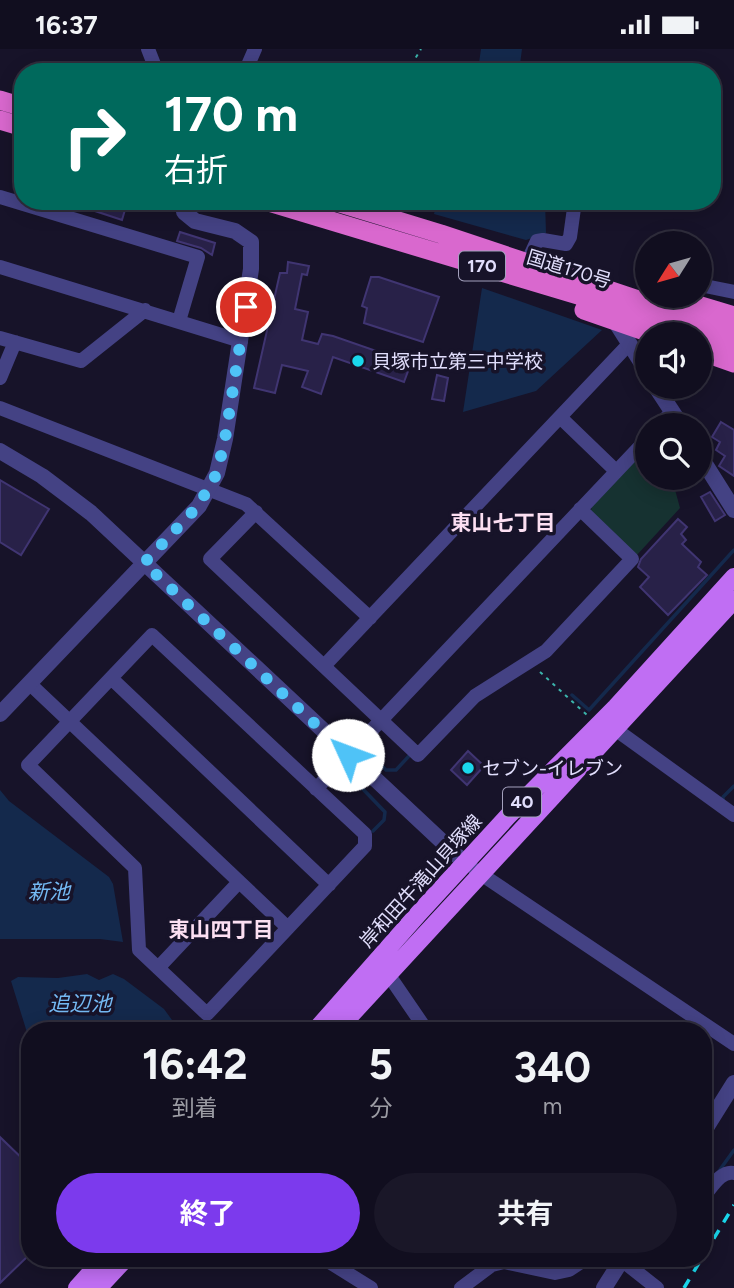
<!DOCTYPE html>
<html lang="ja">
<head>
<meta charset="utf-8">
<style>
  :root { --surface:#110e1f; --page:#1a1728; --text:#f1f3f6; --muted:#9c9ca4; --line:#302e3d; --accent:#7c3aed }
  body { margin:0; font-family:Figtree,"Noto Sans JP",sans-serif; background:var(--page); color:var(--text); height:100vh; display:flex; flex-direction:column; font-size:26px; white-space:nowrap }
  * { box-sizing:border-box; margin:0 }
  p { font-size:23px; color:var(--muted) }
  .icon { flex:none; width:38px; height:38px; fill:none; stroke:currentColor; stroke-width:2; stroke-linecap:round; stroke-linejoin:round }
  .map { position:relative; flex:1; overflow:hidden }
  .panel { position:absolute; left:21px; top:973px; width:691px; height:245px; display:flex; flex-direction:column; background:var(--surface); border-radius:28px; box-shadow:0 4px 18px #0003,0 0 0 2px var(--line) }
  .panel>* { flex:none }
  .guide { position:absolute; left:14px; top:14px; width:707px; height:147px; border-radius:28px; box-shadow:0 4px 18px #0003,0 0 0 2px var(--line); background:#00695c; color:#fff; overflow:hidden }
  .needle { width:46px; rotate:233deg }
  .buttons { position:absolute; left:635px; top:182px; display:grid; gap:14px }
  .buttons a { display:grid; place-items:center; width:77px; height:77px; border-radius:50%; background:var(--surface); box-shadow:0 4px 18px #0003,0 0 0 2px var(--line); font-size:35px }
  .pin { position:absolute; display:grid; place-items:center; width:60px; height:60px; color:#fff; margin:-30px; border:4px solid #fff; border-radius:50%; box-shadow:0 2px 7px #0007 }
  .me { position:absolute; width:77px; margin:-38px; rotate:313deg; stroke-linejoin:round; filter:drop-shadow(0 0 5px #0008) }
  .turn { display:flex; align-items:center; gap:24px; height:147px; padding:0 35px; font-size:32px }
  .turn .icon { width:91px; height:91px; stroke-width:2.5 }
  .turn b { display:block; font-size:49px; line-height:60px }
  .eta { display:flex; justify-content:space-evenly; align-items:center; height:119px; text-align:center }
  .eta b { font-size:42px; font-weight:700; line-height:49px }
  .cta { display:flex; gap:14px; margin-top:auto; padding:14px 35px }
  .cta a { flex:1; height:80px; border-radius:42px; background:var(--accent); color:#fff; font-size:28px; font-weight:700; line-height:80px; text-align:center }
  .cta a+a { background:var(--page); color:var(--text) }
  .status { display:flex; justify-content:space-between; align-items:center; height:49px; padding:0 35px; background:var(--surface); direction:ltr }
  .status svg { height:19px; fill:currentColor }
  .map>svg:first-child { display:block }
  .green { fill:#163231 }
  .water { fill:#14294c }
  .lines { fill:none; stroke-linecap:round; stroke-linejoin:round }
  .stream { stroke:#14294c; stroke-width:3.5 }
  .building { fill:#282148; stroke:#403572; stroke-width:2 }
  .path { stroke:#3bb3ab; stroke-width:2; stroke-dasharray:3.5 5; stroke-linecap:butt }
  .minor { stroke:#444284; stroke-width:14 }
  .tertiary { stroke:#444284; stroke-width:16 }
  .primary { stroke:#c06ef3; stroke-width:18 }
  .trunk { stroke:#d968ce; stroke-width:19 }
  .rail { stroke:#1ad8ec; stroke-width:3.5; stroke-dasharray:10 9; stroke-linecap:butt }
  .route { stroke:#4fc3f7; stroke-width:12; stroke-dasharray:0 21.6 }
  .poi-dot { fill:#1ad8ec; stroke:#171329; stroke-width:2.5 }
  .labels { text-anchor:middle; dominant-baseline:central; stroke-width:7; stroke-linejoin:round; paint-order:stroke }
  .shield { fill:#171329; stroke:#a4a1bd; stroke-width:2 }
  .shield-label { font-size:18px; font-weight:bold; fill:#e1defc }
  .street-label { font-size:19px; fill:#e1defc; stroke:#171329 }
  .poi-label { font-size:19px; fill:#e1defc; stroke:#171329; text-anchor:start }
  .neighbourhood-label { font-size:21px; font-weight:bold; fill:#fcdff2; stroke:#171329 }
  .water-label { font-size:21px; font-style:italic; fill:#74b9f3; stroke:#171329 }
</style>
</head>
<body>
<div class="status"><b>16:37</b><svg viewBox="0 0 49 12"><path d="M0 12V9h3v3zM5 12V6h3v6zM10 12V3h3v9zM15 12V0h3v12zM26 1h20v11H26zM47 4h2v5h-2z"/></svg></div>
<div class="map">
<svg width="734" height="1239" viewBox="0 0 734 1239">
  <rect width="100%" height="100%" fill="#171329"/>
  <path class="green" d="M647,398L648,429H681L674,437L680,459L636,507L591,462L592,455Z"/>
  <path class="water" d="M481,0H522L519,23H473L479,14Z
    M437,152H545L546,184L526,191L434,165Z
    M482,239L602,281L536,342L463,363Z
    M0,741L9,752L109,828L113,835L123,893L100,890H0Z
    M87,925L99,931L113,925L124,930L164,960L180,982H30V993L11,932L18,928L58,929Z"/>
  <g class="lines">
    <path class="stream" d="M572,646L589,661L734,501
      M379,714L386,721H396L409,707
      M358,735L385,763L384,771L373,782
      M723,751V748L734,737
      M184,982L186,979
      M719,1122L734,1101"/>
  </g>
  <path class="building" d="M98,152L127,154L122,171L95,162Z
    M180,183L215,194L212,206L201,199L177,192Z
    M288,213L309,217L307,226L302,225L295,260L308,263L302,291L318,295L322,285L333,287L411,314L404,333L333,308L321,345L302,338L308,322L282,316L275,344L254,339L280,224H287Z
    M371,228H379L439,248L423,293L364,274L367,259L362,257Z
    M437,326L448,329L444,352L432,350Z
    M721,373L734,381V427L719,417L725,407L716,401L720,393L712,388Z
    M0,431L49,460L21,506L0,493Z
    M710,443L725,466L715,472L701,448Z
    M678,470L687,478L681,485L686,491L682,495L701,513L698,518L707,526L668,566L640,538L649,528L638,518L641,510Z
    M468,702L484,717L467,736L451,721Z
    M0,1088L30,1117V1123L21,1132L30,1141V1205L0,1234Z"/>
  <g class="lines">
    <path class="path" d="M407,23L421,0
      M540,623L587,666"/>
    <path class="minor" d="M148,0L157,23
      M245,23L255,0
      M0,148L198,208L179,272
      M531,205L537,192L543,191L566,195L570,188L575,152
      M0,218L241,292
      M700,236L734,243
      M0,289L81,312L145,261
      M0,329L15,293
      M0,359L246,455L370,569
      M560,368L616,422
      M659,376L672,363
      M256,463L210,510L418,706L475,647L546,602L632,510L580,460
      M152,586L365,785V797L207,965L139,901L135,819L28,716Z
      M324,617L629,295
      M111,629L329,836
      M30,635L288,879
      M615,680L734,766
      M316,740L648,389
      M475,821L734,995
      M158,919L239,833
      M388,925L427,982
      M704,1147C712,1138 721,1121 734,1124
      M323,1209L371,1239
      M619,1209L657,1239
      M461,1239L492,1216L504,1213L555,1224L569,1221L587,1209"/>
    <path class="tertiary" d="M615,272L648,324
      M656,338L681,376
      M0,402L42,427L91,464L465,814
      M700,407L734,461
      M0,665L199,457L217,424L225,390L251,220V193L235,182L195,172L184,163V152
      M704,1082L734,1034
      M604,1239L623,1209"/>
    <path class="primary" d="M315,982L419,864L508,767L616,658L734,528
      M336,982L734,551
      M77,1239L104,1209
      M98,1239L126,1209"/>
    <path class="trunk" d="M0,51L23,58
      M0,71L23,78
      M265,152L631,262L698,285
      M333,152L441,185L734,283
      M668,247L734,267
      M584,261L653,285
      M700,286L734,298
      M700,302L734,314"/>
    <path class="rail" d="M704,1206L734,1156
      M684,1239L702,1209"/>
  </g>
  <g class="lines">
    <path class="route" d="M246,258L225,390L217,424L198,457L144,514L348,706"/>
  </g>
  <g class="poi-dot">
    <circle cx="358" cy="312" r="7"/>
    <circle cx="468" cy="719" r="7"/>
  </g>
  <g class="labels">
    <g class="shield">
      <rect x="459" y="202.5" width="46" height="29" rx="5"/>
      <rect x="503" y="738.5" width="38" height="29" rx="5"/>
    </g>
    <g class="shield-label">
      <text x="482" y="217">170</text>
      <text x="522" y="753">40</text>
    </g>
    <g class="street-label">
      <text transform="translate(569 220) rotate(17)">国道170号</text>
      <text transform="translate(421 832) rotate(-48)">岸和田牛滝山貝塚線</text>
    </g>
    <g class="poi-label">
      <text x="372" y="312">貝塚市立第三中学校</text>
      <text x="482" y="719">セブン-イレブン</text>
    </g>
    <g class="neighbourhood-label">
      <text x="503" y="473">東山七丁目</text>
      <text x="221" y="880">東山四丁目</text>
    </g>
    <g class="water-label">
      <text x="49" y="842">新池</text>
      <text x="80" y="954">追辺池</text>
    </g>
  </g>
</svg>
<div class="buttons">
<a><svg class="needle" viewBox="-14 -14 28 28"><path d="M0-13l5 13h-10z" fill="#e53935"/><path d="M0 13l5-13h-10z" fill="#9c9ca4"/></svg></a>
<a><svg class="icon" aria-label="sound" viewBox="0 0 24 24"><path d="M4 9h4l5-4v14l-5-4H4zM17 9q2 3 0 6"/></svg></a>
<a><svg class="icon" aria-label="search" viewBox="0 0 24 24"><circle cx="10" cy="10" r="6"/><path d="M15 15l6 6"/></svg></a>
</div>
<div class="pin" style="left:246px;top:258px;background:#d93025"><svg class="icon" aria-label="arrive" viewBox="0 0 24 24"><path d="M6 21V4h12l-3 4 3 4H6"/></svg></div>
<svg class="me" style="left:348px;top:706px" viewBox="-20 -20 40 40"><circle r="19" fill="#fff"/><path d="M0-13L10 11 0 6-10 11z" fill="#4fc3f7"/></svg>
<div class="guide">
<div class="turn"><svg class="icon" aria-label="right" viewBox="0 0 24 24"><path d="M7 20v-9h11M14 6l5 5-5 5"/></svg><div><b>170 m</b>右折</div></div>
</div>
<section class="panel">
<div class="eta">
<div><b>16:42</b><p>到着</p></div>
<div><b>5</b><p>分</p></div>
<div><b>340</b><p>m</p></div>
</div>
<div class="cta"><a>終了</a><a>共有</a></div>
</section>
</div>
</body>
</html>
